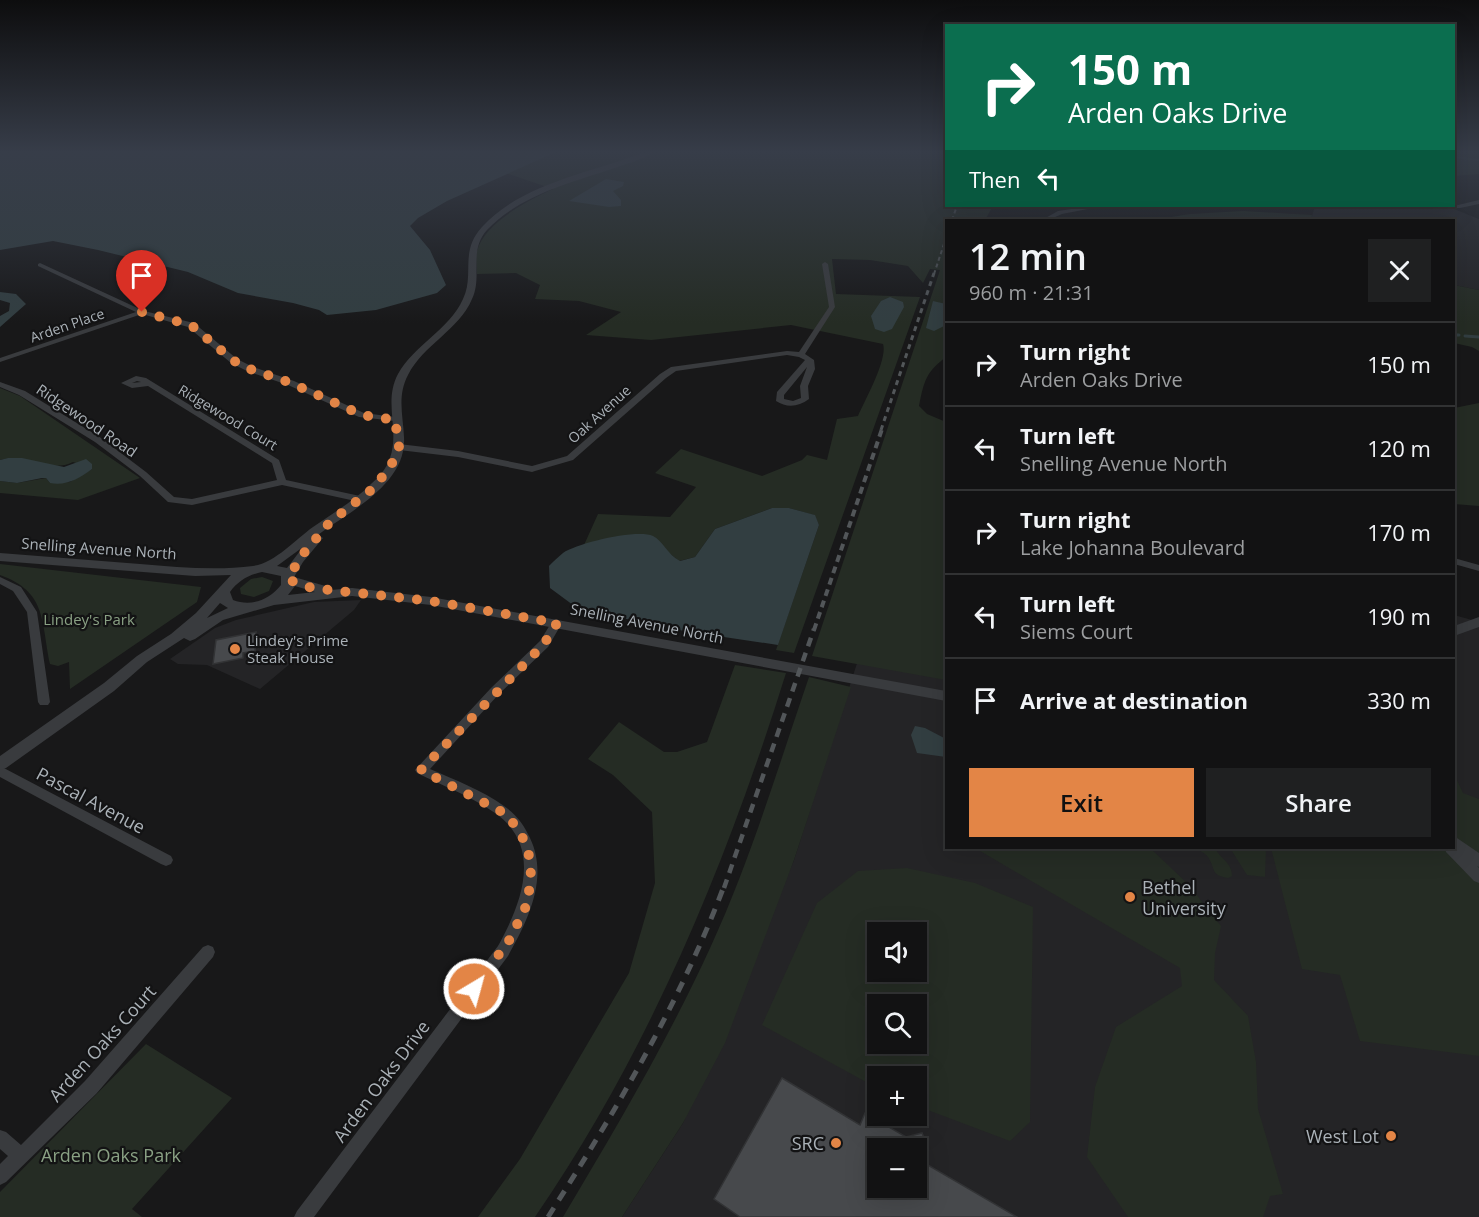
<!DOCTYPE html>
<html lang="en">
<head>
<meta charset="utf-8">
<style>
  :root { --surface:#121213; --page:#1f2021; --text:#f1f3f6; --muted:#9c9ea0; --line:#313233; --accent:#e38546 }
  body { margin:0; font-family:"Open Sans",sans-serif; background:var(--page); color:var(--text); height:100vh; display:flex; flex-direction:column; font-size:22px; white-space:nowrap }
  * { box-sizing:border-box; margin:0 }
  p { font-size:20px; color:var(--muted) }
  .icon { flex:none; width:33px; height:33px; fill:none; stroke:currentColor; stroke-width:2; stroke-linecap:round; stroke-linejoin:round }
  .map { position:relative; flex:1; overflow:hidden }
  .sheet { position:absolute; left:945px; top:219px; width:510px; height:630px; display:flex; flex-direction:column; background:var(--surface); border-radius:0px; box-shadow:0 6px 24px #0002,0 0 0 2px var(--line) }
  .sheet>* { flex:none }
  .guide { position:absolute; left:945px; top:24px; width:510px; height:183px; border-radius:0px; box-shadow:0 6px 24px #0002,0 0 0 2px var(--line); background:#0b6e4f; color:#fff; overflow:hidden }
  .fabs { position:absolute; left:867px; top:922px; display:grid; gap:12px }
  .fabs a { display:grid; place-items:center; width:60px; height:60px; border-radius:0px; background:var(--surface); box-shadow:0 6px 24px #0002,0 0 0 2px var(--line); font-size:30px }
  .pin { position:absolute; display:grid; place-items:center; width:51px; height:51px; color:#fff; margin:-62px -26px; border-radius:50% 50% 50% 0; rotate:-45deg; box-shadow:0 0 6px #0007 }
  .pin .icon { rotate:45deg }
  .me { position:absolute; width:66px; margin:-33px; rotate:37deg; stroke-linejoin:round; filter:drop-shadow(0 0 4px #0008) }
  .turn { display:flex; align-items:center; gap:21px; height:126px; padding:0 24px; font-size:27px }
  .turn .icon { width:78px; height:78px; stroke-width:2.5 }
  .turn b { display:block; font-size:42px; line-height:51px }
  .then { display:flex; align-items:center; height:57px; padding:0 24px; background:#0003; gap:12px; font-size:22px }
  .round { display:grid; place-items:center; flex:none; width:63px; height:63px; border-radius:0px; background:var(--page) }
  .head { display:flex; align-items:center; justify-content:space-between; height:102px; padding:0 24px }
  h1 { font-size:36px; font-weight:600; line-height:45px }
  .primary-button { display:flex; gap:12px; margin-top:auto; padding:12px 24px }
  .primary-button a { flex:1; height:69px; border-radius:0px; background:var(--accent); color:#111; font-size:24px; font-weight:600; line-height:69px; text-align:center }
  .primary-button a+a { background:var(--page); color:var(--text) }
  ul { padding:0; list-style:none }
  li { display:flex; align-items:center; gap:18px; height:84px; padding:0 24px; border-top:2px solid var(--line) }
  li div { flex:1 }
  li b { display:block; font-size:22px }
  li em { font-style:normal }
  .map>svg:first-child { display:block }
  .built { fill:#242426; fill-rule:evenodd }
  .green { fill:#252c24; fill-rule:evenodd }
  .water { fill:#323e41 }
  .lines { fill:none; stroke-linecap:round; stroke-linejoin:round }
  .stream-far1 { stroke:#323e41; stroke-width:2 }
  .stream { stroke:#323e41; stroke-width:3 }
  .building { fill:#47494c; stroke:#323335; stroke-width:1.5 }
  .minor { fill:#393b3e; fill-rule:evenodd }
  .tertiary { fill:#393b3e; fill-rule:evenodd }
  .rail-far4 { stroke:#525659; stroke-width:2; stroke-dasharray:4 3; stroke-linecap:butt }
  .rail-far3 { stroke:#525659; stroke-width:3; stroke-dasharray:5 4.5; stroke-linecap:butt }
  .rail-far2 { stroke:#525659; stroke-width:4; stroke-dasharray:7 5; stroke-linecap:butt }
  .rail-far1 { stroke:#525659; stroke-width:4.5; stroke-dasharray:9 7; stroke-linecap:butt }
  .rail { stroke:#525659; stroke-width:5; stroke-dasharray:11 9; stroke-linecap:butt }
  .route { stroke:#e38546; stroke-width:10; stroke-dasharray:0 18 }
  .poi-dot { fill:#e38546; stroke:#131314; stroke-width:2 }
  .labels { text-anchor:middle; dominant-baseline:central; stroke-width:4.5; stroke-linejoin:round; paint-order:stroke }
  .far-street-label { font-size:14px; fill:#abb2b8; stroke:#131314 }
  .street-label { font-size:15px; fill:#abb2b8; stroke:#131314 }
  .park-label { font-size:15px; fill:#8aa184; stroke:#131314 }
  .poi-label { font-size:15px; fill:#abb2b8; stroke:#131314; text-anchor:start }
  .near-street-label { font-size:18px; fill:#abb2b8; stroke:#131314 }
  .near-poi-label { font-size:18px; fill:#abb2b8; stroke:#131314; text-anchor:end }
  .near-park-label { font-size:18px; fill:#8aa184; stroke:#131314 }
</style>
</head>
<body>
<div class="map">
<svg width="1479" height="1217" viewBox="0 0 1479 1217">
  <rect width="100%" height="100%" fill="#181819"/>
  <path class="built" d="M1315,206L1454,209L1479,219V290L1454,285V220H1311Z
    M899,532L946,542V848H1454V615L1479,622V1217H622L683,1123L794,860ZM878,933H916V972H878ZM878,1005H916V1044H878ZM878,1077H916V1116H878ZM878,1149H916V1188H878Z
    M361,600L354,610L260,689L207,665L178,664L170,659L215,628L236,620L314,602Z"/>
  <path class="green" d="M556,152H946V206H993L985,220H946V357C926,372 924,381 919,406L927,414L946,422V680L812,656L940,270L930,269L923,283L908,266L870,260L832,259L836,294L920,297L794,653L776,650L819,525L814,515L789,508H772L715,529L695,557L679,561L647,535L584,545L598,514L670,517L696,487L655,473L681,449L762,476L802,460L807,455L827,460L837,419L858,416C865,400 888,359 883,344L791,325L651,340L586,335L621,312L579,301L535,299L540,285L516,273L477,274C477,267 475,258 477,251C484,223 529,200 553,189L506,173Z
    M1454,152H1479V174L1454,176Z
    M1243,211L1312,215L1311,220H1153L1190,214Z
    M1454,285L1479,290V351L1472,347L1454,343Z
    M0,388L20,396L140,478L78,500L0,493V481L17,483L46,478L50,483L70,482L92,469L73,462C50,474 25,453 0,460Z
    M1479,403V506L1454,504V408Z
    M0,564L201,587L197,602L70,689L69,662L58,666L50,664C41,621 47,592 0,575Z
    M262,577L273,581L269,591L254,597L241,594L240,588L251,579Z
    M735,665L786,673C726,865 649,1051 535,1217H478L520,1159L629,973L655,883L652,812L613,775L588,759L619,722L664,752H677L707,742Z
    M809,677L851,687L794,860L725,1043L683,1123L622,1217H563C616,1128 668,1040 711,946C751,859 778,767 809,677Z
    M1454,774L1463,793L1479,799V1056L1360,1041L1340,975L1302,969L1271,848H1454Z
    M975,848H1150L1188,884L1221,926L1215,953L1214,980L1248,1016L1256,1062L1258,1109L1283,1194L1270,1196L1263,1217H1128L1087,1157L1095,1087L1116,1027L1182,986L1180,968Z
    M1196,848H1215C1220,859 1232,862 1232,876L1228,878C1210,875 1216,869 1208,857C1206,854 1199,850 1196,848Z
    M1230,848H1266L1265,877L1247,875Z
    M907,868L975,883L1033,907L1030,1122L1010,1141L917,1106L916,1077H878L877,1088L762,1025L817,903L858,871ZM878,933H916V972H878ZM878,1005H916V1044H878Z
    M146,1044L232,1098L132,1209L142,1217H0V1192Z"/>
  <path class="water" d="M0,152H556L447,201L418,218L410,226L430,250L446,285L437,293L376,310L327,315L319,310L293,303L238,293L188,272L98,250L53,241L0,250Z
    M606,179L624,182L623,186L613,191L621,200V206L609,207L569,201Z
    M0,292L16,294L26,304L0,327V316L9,311L10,303L0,300Z
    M890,297L903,302L904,307L892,329L884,332L875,329L871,316L881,301Z
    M933,301L946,304V325L934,331L926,328Z
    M8,458H22L64,467L86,459L92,464V469C79,479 66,486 50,483L46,478H42L17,483L0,481V460Z
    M772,508H789L815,515L819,525L778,645L684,631L598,613L573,605L550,588L549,566C553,562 558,557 563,553C578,543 636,529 653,536C662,540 668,555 680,561L695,557L715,529Z
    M915,726L925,728L946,739V757L917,753L911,735Z"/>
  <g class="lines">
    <path class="stream-far1" d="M1454,157L1479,160"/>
    <path class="stream" d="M1454,335H1459
      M1465,336L1479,337"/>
  </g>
  <path class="building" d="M256,632L255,651L243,653V658L213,664L216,640Z
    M782,1078L860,1125L865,1113L906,1137L922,1133L928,1148L916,1151V1149H878V1188H916V1158L1017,1217H740L714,1199Z"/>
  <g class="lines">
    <path class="minor" d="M1479,200V204L1460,208H1422L1419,206H1454Z
      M1092,206H1103L1062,214L1048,220H1042L1058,211Z
      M825,262L828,264L835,307L805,354L814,360L815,369L808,386L809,399C798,407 787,408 776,401L777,392L805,360L799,357L787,355L676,371L666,378L573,460L535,471L532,472L458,457L399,450L395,447L399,444L458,451L532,466L567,456L660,374L671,367L787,351L799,352L829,307L822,264ZM807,367L800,386L801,398L793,401L784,399V395Z
      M40,263L144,311L194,323L237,359L253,367L294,381L364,413L395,417L399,419L395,421L359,417L288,385L247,371L231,363L188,327L142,314L0,362V358L136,312L38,266V264Z
      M136,376L146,378L279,460L286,480L360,496L365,499L360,502L282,485L192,505L168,502L140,476L95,442L19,395L0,387V382L25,391L101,438L146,472L174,497L192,499L277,480L272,463L148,386L132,388L121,383ZM137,381L141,382L132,383Z
      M1454,558L1479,565V571L1454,564Z
      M0,577L21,587L37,612L50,702L48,705H40L38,702L27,612L13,591L0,584Z
      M557,619L562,623L548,647L499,694L430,769C455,780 482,790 504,806C516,814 524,825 530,838C549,878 528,920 508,956L314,1217H294L297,1211L498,946C521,905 544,847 495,813C471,796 443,786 417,773L415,770L491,688L540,641L553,620Z
      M0,766L171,856L173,860L171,864L166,866L161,864L0,777Z
      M1454,836L1479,853V867L1477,866L1479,868V883L1474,881L1446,852L1445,848H1454Z
      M208,945L213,947L215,952L213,957L97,1093L6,1182L0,1185V1164L8,1156L0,1149V1130L6,1132L21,1145L85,1081L203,947Z"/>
    <path class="tertiary" d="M645,152H654C642,160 626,164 612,169C569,183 519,196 487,230C468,251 483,276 472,299C459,330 423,345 408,375C397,396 403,415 404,437C407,484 350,511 318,535L323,538L303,562L294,577L329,587L331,590L352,588L431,597L946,691V701L431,605L352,596L274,605L223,620L195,639L190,641L184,638L147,662L114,691L6,768L0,770V756L104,683L137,656L171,634L196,613L231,575L195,576L0,561V553C47,557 93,560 140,564C177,567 216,571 253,566C275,563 296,539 313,527C333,513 354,501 371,484C379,477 387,468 390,458C400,430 383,402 398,374C414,345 449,330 463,299C475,274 459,252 482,227C522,183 591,173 645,152ZM303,547L287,568L277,566ZM262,572L281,576V585C269,600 251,607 233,600L230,592C238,581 248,575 262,572ZM295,586L315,592L288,595ZM220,603L228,608L207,618Z
      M1479,617V627L1454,636V626Z"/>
    <path class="rail-far4" d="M952,220L957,206
      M934,274L946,238"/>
    <path class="rail-far3" d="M881,430L934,273"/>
    <path class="rail-far2" d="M814,630L882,429"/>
    <path class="rail-far1" d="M724,888L814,629"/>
    <path class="rail" d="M548,1217C615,1112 680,1003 724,886"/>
  </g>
  <linearGradient id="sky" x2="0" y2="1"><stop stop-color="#0d0d0e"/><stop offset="0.47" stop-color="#373d49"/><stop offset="1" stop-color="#373d49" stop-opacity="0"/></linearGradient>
  <rect width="1479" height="323" fill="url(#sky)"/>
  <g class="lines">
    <path class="route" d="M142,312L191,325L234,361L250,369L291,383L362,415L395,420L399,447L390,468L370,491L330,522L298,560L289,580L312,588L431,601L557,623L544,644L421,770L506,814L520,832L528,850L531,870L528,902L510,939L474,989"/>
  </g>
  <g class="poi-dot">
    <circle cx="235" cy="649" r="6"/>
    <circle cx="1130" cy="897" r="6"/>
    <circle cx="1391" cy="1136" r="6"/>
    <circle cx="836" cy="1143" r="6"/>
  </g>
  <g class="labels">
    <g class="far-street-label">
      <text transform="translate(67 325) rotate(-19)">Arden Place</text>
      <text transform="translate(599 414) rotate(-42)">Oak Avenue</text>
      <text transform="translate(228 417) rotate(31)">Ridgewood Court</text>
    </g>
    <g class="street-label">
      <text transform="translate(87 420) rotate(34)">Ridgewood Road</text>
      <text transform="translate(99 548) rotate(4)">Snelling Avenue North</text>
      <text transform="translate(647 623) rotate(11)">Snelling Avenue North</text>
    </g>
    <g class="park-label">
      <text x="89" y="619">Lindey's Park</text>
    </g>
    <g class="poi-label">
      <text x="247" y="640">Lindey's Prime<tspan x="247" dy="17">Steak House</tspan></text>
    </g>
    <g class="near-street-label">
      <text transform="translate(91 800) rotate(28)">Pascal Avenue</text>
      <text transform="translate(102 1043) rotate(-48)">Arden Oaks Court</text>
      <text transform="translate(381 1081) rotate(-53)">Arden Oaks Drive</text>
    </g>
    <g class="near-poi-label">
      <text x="1142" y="887" text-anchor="start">Bethel<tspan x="1142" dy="21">University</tspan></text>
      <text x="1379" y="1136">West Lot</text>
      <text x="824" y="1143">SRC</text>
    </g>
    <g class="near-park-label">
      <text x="111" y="1155">Arden Oaks Park</text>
    </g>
  </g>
</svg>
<div class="fabs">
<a><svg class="icon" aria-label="sound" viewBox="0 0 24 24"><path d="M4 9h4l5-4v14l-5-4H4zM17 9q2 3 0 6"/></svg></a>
<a><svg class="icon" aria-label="search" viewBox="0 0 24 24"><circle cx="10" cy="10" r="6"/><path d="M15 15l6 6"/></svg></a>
<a>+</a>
<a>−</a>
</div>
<div class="pin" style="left:142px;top:312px;background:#d93025"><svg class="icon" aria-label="arrive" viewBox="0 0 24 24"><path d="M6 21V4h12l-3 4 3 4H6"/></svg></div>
<svg class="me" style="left:474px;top:989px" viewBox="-20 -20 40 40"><circle r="17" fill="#e38546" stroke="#fff" stroke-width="3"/><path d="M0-11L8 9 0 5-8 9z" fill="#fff"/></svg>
<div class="guide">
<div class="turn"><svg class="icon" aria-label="right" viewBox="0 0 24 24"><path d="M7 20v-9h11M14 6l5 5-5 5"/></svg><div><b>150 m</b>Arden Oaks Drive</div></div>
<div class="then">Then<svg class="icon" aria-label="left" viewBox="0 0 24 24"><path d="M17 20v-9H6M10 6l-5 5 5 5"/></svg></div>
</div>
<section class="sheet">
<div class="head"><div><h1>12 min</h1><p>960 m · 21:31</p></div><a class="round"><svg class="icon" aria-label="close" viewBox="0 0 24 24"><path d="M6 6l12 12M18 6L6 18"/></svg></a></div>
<ul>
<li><svg class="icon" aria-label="right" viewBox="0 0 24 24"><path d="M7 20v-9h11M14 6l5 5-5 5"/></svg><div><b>Turn right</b><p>Arden Oaks Drive</p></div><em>150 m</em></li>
<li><svg class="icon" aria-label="left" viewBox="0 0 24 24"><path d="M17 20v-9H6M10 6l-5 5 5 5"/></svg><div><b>Turn left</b><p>Snelling Avenue North</p></div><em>120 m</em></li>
<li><svg class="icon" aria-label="right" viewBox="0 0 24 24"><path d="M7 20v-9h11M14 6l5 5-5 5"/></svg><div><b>Turn right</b><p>Lake Johanna Boulevard</p></div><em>170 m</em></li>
<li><svg class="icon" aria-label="left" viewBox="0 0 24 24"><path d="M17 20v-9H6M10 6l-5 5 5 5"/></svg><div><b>Turn left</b><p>Siems Court</p></div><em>190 m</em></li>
<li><svg class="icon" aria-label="arrive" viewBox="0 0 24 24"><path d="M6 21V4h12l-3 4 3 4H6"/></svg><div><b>Arrive at destination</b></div><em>330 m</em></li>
</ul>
<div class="primary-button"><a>Exit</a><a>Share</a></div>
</section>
</div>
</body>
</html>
